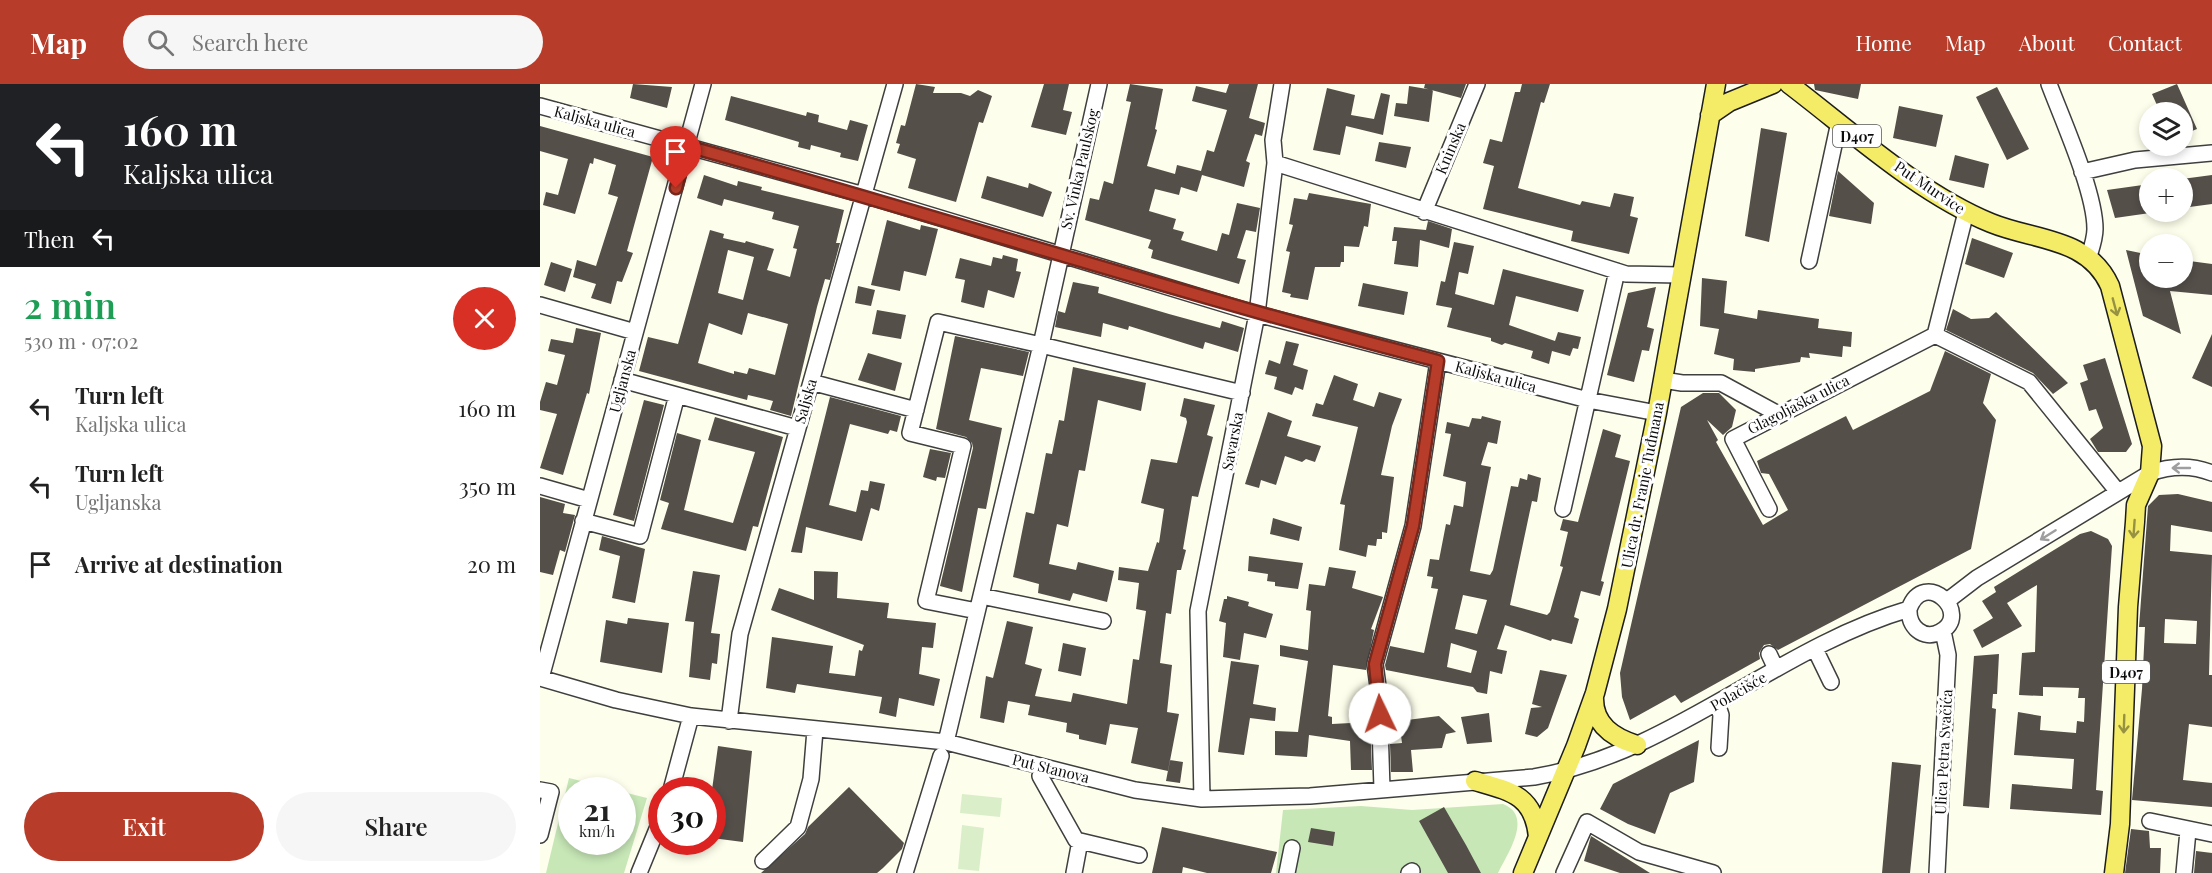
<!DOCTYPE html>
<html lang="en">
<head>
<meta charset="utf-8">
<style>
  :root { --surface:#fff; --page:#f6f6f6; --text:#222; --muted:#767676; --accent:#b73c29 }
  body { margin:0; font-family:"Playfair Display",serif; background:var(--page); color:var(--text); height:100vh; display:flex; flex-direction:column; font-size:22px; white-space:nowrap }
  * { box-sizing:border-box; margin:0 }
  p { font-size:20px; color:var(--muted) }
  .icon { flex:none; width:33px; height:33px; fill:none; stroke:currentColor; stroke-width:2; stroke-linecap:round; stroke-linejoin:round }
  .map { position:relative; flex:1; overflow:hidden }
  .drawer { display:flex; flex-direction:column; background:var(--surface); width:540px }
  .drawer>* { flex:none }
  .hud { background:#202124; color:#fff; overflow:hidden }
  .fabs { position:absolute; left:1599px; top:18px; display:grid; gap:12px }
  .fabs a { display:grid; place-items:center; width:54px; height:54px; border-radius:50%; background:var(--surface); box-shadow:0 3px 9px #0003; font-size:30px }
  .speed { position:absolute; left:18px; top:693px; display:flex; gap:12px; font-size:30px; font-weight:700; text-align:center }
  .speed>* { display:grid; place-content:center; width:78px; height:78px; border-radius:50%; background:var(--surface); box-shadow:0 3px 9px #0003; line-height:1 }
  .speed small { font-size:15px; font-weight:400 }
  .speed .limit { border:9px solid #d22; background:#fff; color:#111 }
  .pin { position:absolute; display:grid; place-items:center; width:51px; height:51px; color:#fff; margin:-62px -26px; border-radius:50% 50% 50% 0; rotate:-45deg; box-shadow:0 0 6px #0007 }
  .pin .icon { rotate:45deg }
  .me { position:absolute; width:66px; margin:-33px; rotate:357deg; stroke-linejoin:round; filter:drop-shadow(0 0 4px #0008) }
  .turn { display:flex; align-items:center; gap:21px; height:126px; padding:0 24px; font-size:27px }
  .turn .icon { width:78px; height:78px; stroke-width:2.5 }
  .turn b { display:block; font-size:42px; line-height:51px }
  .then { display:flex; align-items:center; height:57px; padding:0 24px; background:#0003; gap:12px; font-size:22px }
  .round { display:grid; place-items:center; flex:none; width:63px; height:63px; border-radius:32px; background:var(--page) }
  .head { display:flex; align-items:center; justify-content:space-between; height:102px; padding:0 24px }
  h1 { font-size:36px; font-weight:600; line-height:45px; color:#1e9e55 }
  .cta { display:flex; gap:12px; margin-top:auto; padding:12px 24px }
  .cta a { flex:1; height:69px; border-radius:36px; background:var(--accent); color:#fff; font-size:24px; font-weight:600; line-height:69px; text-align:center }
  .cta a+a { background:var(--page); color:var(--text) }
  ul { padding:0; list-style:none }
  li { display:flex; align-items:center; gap:18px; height:78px; padding:0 24px }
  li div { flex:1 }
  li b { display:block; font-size:22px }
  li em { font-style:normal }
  header { display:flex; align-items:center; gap:36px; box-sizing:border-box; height:84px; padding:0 30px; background:var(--accent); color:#fff }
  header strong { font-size:28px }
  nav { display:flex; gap:33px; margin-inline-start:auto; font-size:21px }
  .search { width:420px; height:54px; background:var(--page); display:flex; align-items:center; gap:15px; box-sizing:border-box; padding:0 21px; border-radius:33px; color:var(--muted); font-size:22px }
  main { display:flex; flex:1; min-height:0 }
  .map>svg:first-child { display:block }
  .green { fill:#c7e7b7 }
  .pitch { fill:#daefc9 }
  .building { fill:#544f49; fill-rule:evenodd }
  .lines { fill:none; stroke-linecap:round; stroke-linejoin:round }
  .minor-casing { stroke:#3f3f3f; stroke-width:18 }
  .major-casing { stroke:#1d1d1d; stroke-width:21 }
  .minor { stroke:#fff; stroke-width:15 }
  .major { stroke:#f4eb66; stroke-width:18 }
  .oneway { stroke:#979242 }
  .oneway2 { stroke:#9e9e9e }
  .route-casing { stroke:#77271b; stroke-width:15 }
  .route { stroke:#b73c29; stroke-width:10 }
  .labels { text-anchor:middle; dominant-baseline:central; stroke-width:6; stroke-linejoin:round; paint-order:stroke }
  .shield { fill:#fff; stroke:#555; stroke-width:1.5 }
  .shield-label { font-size:14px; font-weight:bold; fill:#0c0c0c }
  .street-label { font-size:15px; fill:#0c0c0c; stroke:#fff }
</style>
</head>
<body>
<header>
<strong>Map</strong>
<div class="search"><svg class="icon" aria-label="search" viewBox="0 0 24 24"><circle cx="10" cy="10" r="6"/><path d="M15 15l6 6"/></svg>Search here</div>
<nav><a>Home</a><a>Map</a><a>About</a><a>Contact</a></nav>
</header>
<main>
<section class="drawer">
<div class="hud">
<div class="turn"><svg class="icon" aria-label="left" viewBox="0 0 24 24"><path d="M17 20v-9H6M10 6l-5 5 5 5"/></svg><div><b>160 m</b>Kaljska ulica</div></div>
<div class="then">Then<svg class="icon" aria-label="left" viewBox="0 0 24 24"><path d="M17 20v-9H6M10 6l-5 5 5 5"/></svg></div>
</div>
<div class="head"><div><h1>2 min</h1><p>530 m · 07:02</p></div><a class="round" style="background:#d93025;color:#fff"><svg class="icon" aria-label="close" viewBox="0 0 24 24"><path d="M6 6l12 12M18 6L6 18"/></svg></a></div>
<ul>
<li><svg class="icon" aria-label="left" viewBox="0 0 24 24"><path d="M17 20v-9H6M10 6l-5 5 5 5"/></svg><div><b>Turn left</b><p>Kaljska ulica</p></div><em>160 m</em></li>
<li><svg class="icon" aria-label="left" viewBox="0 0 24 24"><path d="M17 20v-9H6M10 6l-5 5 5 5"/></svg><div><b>Turn left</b><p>Ugljanska</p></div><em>350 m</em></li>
<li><svg class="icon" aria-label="arrive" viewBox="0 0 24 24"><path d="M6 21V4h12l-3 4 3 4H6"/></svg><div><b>Arrive at destination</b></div><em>20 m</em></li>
</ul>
<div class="cta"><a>Exit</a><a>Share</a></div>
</section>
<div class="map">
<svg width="1672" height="789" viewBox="0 0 1672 789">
  <rect width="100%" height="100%" fill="#fefeec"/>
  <path class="green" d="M29,694L77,706H32V758H82L83,708L107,714L84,789H6Z
    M963,720C994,732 967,770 958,789H736L743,726L821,722L872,726Z"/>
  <path class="pitch" d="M422,710L462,714L460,733L420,729Z
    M422,741L444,744L439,787L418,785Z"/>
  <path class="building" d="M93,0L132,3L127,24L90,14Z
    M376,0L395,3L393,9H421L430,12L438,6L452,12L443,39L439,38L416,118L368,104L376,75L357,69L360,60L356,59L361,41L365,42Z
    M504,0H529L523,26L532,28L526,51L491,43Z
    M590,0L623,5L615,45L617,46L607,82L635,90L637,81L661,87L667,66L674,68L687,26L652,17L656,2L686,9L689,0H718L709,34L725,39L722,52L715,50L706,77L710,79L704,103L662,91L657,108L641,103L639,111L615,105L609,127L636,135L633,145L644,148L641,156L677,167L682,149L689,151L697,119L720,124L716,148L706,146L697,174L706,176L699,200L611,174L613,166L608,164L611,156L545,136L550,114L559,116L564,97L573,100L591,18L586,17Z
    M885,0H926L921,14L884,4Z
    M982,0H1010L1004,19L1001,18L978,104L1040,121L1042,117L1070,123L1074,109L1094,113L1090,132L1098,134L1089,170L1031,157L1033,147L943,125L954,82L943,79L950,55L962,58L975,8H980Z
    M1274,0H1321L1318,15L1275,6Z
    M1637,0L1657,45L1642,51V28H1620L1612,10Z
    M869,2L893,6L889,38L854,32L856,19L867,20Z
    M1457,3L1489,65L1467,76L1436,13Z
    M787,4L815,11L811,31L834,35L841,9L850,11L843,51L806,42L800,71L773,66Z
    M191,12L266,32L267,28L279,31L278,38L307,46L310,36L328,41L318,77L300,73L301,69L271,61L270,66L258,63L259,58L185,36Z
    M1359,22L1403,31L1396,63L1353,54Z
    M0,42L113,73L87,167L93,169L82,198L77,197L71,220L51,214L56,200L33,193L37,176L56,182L78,113L68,110L76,81L54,74L53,80L50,79L35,130L3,121L6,108L18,111L28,75L0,67Z
    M1221,44L1247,49L1229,158L1205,152Z
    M839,58L871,63L866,84L835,77Z
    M1415,71L1449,80L1444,104L1409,96Z
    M1298,87L1334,119L1331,140L1289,132Z
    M164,91L197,102L198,97L222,103L221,106L304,126L296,159H300L290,196L285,195L277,223L251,332L230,326L233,317L208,311L207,316L99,287L108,253L138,260L170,146L184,150L183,154L205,159L206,157L234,165L227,186L250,193L257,165L253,164L259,142L232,135L234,128L184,115L182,122L157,114ZM188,166L214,173L203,216L178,209ZM208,229L248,240L235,291L209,284L207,290L194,287V290L158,279L169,239L202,251Z
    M1672,91V120L1642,124V95Z
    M447,92L488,104L489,99L512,108L503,133L441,114Z
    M1610,100V129L1575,134L1567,106Z
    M769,109L831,120L828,143L824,142L819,163L804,162V178H801L800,183H775L768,216L750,213L751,210L742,208L750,168L746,167L753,141L749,140L754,114L767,116Z
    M347,136L380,146L381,141L398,145L386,192L364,187L360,207L331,201Z
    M888,137L912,145L909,164L880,156L878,183L854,180L857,157H852L854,143L886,146Z
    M1432,154L1473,169L1464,194L1425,180Z
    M914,158L934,162L928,190L919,188L915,210L954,221L963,185L1044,206L1038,228L976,212L969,241L1015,257L1018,248L1041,253L1038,265L1033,264L1030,272L1012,267L1009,280L991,274L993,267L965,259L962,261L951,257V254L907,243L912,224L896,221L901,197L905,198Z
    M1586,166L1610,171V194H1642V176L1672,180V211L1630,207L1641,250L1603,232Z
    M463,171L478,175L476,187L481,188L474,214L448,206L444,224L421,218L425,196L415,194L420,174L451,182L453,173L462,175Z
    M11,178L32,185L25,208L4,201Z
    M1162,194L1187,197L1184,229L1217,235L1218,226L1279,235L1278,244L1312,248L1311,263L1303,262L1302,273L1269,269L1270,274L1261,273L1260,278L1215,285V288L1193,286L1194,275L1174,270L1179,245L1160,242Z
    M533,198L559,203L558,209L629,230L680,244L682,237L704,244L698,268L665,258L663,265L589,242L588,246L563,239L561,253L515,243L518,227L525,229Z
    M823,199L868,208L864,231L818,222Z
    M318,202L335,206L331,222L315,219Z
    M1116,203L1107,243L1114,245L1109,267L1102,266L1094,298L1067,291L1088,209Z
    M1413,225L1431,235L1449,234L1456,228L1528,299L1513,310L1493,289L1406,246Z
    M337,226L366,231L361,255L332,250Z
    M36,244L61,249L49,310L47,309L23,391L0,384L17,330L0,326V318L6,298L17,301L25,271L8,267L11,255L33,259Z
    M1672,250V303L1652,294Z
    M415,252L489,268L483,292L441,284L429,336L462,344L446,425L438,424L422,508L400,502L433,364L432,359L426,353L396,345Z
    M746,257L759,260L753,281L768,286L763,306L755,303L752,311L734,305L737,293L725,290L729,276L740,280Z
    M1405,267L1451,290L1443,319L1456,336L1431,465L1238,566L1230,560L1224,561L1219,569L1220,575L1141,619L1135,611L1090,636L1082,613L1080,589L1141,323L1163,309H1179L1196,326L1192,343L1183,351L1167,336L1178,356L1176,358L1223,441L1248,426L1229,390L1221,389L1217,377L1306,332L1313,346L1390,307Z
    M328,269L362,279L355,307L318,296Z
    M1565,274L1592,360L1586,368H1558L1550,355L1563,344L1556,325L1549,327L1540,299L1548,296L1543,281Z
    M533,283L606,299L601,327L558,316L545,387L539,386L528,443L517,440L509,480L536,486L538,478L574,487L567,518L533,509L530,517L498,509L499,500L473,493L486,428L494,430L506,369L512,370L519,336L524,337Z
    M794,291L818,300L813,316L834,323L839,308L862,315L852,342L841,391L854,393L847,449L842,448V455H837L836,462L828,461L826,473L799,466L805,421L800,420L818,343L772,332L776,319L783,321Z
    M290,313L361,332L357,348L350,346L348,350L310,340L289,421L316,428L321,406L328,407L330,397L345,400L339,427L331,424L322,457L266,443L262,469L251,468Z
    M644,314L675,321L667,351L673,353L658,413L652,412L643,465L646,466L641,486H637L631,530L626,529L620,579L632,581L627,628L639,630L628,687L591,679L598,644L570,640L566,661L539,655V651L526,648L527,639L488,631L490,621L468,617L464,639L440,634L446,592L453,594L467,537L493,543L485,580L502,585L495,612L531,618L533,609L587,620L593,575L599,576L606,527L596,525L599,499L578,496L579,483L608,487L617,458L619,459L624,425L601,419L611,375L637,379L647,338L646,334L640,332Z
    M104,316L124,321L94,437L73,431Z
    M728,328L752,337L747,352L781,362L775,378L766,375L762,378L745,372L736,401L721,396L719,404L705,400Z
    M942,332L961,337L957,360L948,358L941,381L951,383L930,487L950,491L953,486L971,402L978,403L980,394L987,396L988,390L1001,394L997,418L992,417L970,521L1007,531L1010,528L1023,483L1020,482L1028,448L1020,446L1023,435L1038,438L1063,345L1081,351L1075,373L1090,377L1061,497L1064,498L1060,512L1041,507L1034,533L1039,535L1032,560L1012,555L1011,557L965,541L957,565L967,567L962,590L950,587L947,610L937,608L933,603L846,586L845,581L850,562L884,569L898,505L891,504L893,493L887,492L890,475L899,476L906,440L910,441L914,421L923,423L926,398L903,392L911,350L905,349L907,338L929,343L932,334L941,335ZM923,511L947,516L937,550L915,545ZM911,559L937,567L931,589L907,583Z
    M175,333L243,353L218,443L213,442L206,467L121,445L129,419L120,416L137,349L161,356L144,426L193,439L215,368L168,356Z
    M390,365L411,369L405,394L397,393L396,397L383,393Z
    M1638,410L1672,418V448L1631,441L1630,467L1672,471L1669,591H1672V643L1649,640L1643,696L1672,699V723L1592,716L1602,605L1605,543H1599L1608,422L1619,411ZM1625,535L1657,537L1656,560L1624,559Z
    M0,413L25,420L23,429L35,431L25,468L20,466L13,491L0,488Z
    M733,434L762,443L759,457L730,450Z
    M1551,447L1568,455L1572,462L1556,706L1563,707L1561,731L1470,725L1472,700L1532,705L1534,675L1474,671L1478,628L1501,632L1500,646L1536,649L1537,637L1544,638L1545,614H1538L1539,604L1503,603V612L1479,611L1482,569L1495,568L1497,501L1467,519L1482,542L1442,564L1433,546L1453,534L1442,517L1456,508L1454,503L1540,450Z
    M62,452L105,465L95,519L72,514L80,472L59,466Z
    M709,472L763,479L758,505L735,502V498L727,497L728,490L708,487Z
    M789,483L816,487L812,504L843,513L831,545L834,546L826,586L793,581L788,632L792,633V640L830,638L832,686H811L810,657L769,651L767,673L735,671V647L758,648L768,577L740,572V561L768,566L771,527L766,526L769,500L785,502Z
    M153,487L180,491L171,549L180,550L177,580L172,579L170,596L149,593L154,538L145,537Z
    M274,487L298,488L297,514L349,519L347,534L396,539L393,564L382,563L379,590L400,595L394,622L359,614L356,633L339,629L342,613L257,600L255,609L226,604L232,553L293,562L289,589L315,592L319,566L322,567L324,561L231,526L239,504L274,516Z
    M687,512L709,518L708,522L733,530L726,554L704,549L700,576L683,573L686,539L679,537L684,515H687Z
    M88,534L129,539L122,589L60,578L66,536L87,540Z
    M523,559L546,564L541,592L518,587Z
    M1459,570L1457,610H1453L1452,624L1456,625L1449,724L1423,722L1434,572Z
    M691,577L719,581L713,620L736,624L735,637L710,634L704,671L678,668Z
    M1000,586L1027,591L1008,644L997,653L985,650L991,624L1002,623L992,620Z
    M949,629L952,658L927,660L921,633Z
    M899,632L916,648L906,650L902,664L871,666L873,688H851L850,660L862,659L859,637Z
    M1159,656L1154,698L1130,709L1115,750L1088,740L1060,725L1073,700Z
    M178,662L212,667L203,758L172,754V706Z
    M630,676L643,678L640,699L626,697Z
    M1352,678L1381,681L1370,789H1342Z
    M309,703L364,759L362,765L343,784L337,789H221L265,750L268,743Z
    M904,723L926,761L941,789H908L879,737Z
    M622,743L737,768L731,789H667L643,783L642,789H612Z
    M771,744L795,748L793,762L768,758Z
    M1591,745L1609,747L1610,764H1621L1620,789H1585Z
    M1051,752L1110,789H1080L1044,777Z
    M1656,767L1672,769V789H1654Z"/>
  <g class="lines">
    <defs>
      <path id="minor" d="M1509,0C1523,37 1555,108 1555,145C1555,154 1552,163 1549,172
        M0,22L324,111L717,230L1048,316L1117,329
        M735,79L1086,190L1140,191
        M1542,88L1595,76L1672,69
        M884,128L937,0
        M1269,177L1299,38
        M0,221L95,248
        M1395,251L1489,298L1578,408
        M82,296L257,344
        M1123,296L1142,299H1181L1238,330
        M271,298L376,326
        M0,402L49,416
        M1023,425L1077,187
        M1229,425L1193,355L1395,251L1426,128
        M43,437L100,452L137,311
        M441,512L563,537
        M1407,517L1437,494L1610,389C1630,382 1652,381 1672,389
        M437,527L386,517L423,362L370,349L398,238L501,261L559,0
        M1275,565L1291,598
        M1229,570L1236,585
        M0,594L76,616L151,632L406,658L595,706L662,715L770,712L994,693C1132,670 1236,564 1369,525C1384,483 1434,530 1400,548C1383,557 1368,542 1369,525
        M1,594L163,0
        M1177,619L1181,631L1179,664
        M189,637L200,550L355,0
        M406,658L501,261L702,309
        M500,692L536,756L599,771
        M842,705L839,610L835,580L873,442L898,277
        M0,706L11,708L0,751
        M131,706L151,632
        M662,715L658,527L717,230L735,79L733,56L742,0
        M1610,737L1672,750
        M223,777L258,743L271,695L275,646
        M99,789L122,733
        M365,789L401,672
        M534,789L540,757
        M747,789L752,764
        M869,789L872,787
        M1024,789L1047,738L1099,768L1173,789
        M1397,789L1408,571L1403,547
        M1644,789L1648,747"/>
      <path id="major" d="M1249,0C1311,47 1378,109 1451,139C1495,157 1548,153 1570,202L1612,362L1610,389L1596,421L1595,438L1588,523L1580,740L1574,789
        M1170,31L1189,18L1233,0
        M1054,613C1053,641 1074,654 1097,661
        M935,697C970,707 994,711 998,753
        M983,789L1036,662L1055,609L1077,525L1117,329L1176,0"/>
    </defs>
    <use href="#minor" class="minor-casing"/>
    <use href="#major" class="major-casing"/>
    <use href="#minor" class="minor"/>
    <use href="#major" class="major"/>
  </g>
  <defs><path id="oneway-shaft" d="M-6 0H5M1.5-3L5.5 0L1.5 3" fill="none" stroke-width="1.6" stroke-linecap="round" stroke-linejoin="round" transform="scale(1.5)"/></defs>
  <g class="oneway">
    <use href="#oneway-shaft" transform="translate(1575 223) rotate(75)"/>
    <use href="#oneway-shaft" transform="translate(1594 445) rotate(94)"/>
    <use href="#oneway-shaft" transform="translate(1584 640) rotate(92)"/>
  </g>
  <g class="oneway2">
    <use href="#oneway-shaft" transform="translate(1641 384) rotate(-180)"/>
    <use href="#oneway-shaft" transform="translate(1508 451) rotate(148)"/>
  </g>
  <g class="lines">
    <defs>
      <path id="route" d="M136,104L147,62C398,132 646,212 898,277L873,442L835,580L840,630"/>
    </defs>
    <use href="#route" class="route-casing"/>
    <use href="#route" class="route"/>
  </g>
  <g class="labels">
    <g class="shield">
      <rect x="1293" y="41" width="48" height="22" rx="4.5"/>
      <rect x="1562" y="577" width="48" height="22" rx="4.5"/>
    </g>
    <g class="shield-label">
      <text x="1317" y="52">D407</text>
      <text x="1586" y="588">D407</text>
    </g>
    <g class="street-label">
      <text transform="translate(55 37) rotate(15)">Kaljska ulica</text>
      <text transform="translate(910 64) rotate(-67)">Kninska</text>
      <text transform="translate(539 85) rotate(-77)">Sv. Vinka Paulskog</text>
      <text transform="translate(1390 103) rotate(34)">Put Murvice</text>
      <text transform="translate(956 292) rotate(15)">Kaljska ulica</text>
      <text transform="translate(82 297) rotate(-75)">Ugljanska</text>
      <text transform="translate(265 317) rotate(-74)">Saljska</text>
      <text transform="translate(1258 320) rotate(-27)">Glagoljaška ulica</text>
      <text transform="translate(692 357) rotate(-79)">Savarska</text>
      <text transform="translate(1102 401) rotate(-79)">Ulica dr. Franje Tuđmana</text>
      <text transform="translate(1198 607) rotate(-30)">Polačišće</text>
      <text transform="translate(1403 668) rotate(-87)">Ulica Petra Svačića</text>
      <text transform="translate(511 684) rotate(14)">Put Stanova</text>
    </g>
  </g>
</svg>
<div class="fabs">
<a><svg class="icon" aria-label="layers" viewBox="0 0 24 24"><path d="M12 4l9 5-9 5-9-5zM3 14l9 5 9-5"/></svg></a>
<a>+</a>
<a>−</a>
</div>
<div class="speed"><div>21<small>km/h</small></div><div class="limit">30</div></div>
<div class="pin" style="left:136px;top:104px;background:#d93025"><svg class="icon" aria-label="arrive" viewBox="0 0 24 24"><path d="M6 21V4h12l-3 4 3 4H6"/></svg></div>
<svg class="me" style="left:840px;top:630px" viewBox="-20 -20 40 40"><circle r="19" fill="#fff"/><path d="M0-13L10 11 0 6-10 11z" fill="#b73c29"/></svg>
</div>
</main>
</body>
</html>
